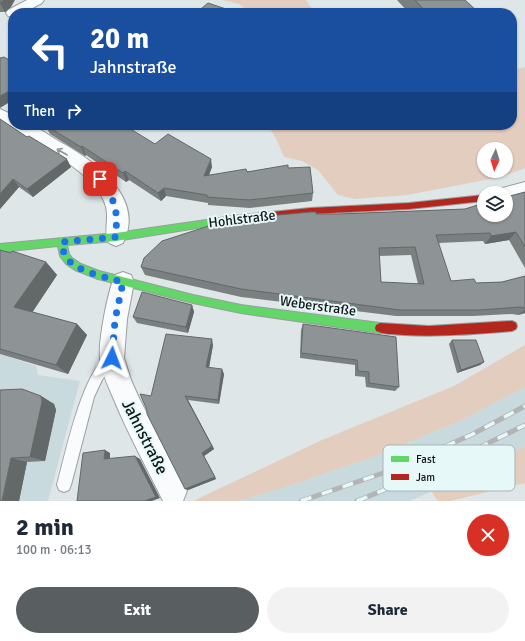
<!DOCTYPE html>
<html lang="en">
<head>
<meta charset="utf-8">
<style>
  :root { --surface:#fff; --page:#f2f2f3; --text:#1f2937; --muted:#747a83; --accent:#595f61 }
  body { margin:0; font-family:Signika,sans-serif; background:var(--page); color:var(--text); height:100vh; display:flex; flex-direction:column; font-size:15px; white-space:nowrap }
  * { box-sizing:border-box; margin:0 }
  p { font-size:13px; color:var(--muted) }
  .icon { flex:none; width:22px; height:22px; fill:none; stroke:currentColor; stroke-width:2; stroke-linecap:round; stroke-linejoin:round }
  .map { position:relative; height:501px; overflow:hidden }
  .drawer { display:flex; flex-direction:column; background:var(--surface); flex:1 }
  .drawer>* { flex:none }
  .guide { position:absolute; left:8px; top:8px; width:509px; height:122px; border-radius:16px; box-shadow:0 1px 3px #0004; background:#1a4fa0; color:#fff; overflow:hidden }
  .needle { width:26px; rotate:184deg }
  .tools { position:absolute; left:477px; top:142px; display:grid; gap:8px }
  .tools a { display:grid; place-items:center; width:36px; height:36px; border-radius:50%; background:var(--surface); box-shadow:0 1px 3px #0004; font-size:20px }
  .pin { position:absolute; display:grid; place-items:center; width:34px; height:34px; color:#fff; margin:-17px; border-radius:8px; box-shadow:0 2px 6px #0006 }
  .me { position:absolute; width:44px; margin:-22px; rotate:3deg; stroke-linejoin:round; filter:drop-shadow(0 0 3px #0008) }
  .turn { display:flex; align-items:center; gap:14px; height:84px; padding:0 16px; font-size:18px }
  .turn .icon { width:52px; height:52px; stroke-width:2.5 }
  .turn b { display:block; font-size:28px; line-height:34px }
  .then { display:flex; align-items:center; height:38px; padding:0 16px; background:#0003; gap:8px; font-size:15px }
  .round { display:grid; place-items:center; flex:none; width:42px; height:42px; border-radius:21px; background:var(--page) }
  .summary { display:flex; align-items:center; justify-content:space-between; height:68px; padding:0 16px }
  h1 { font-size:24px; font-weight:700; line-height:30px }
  .action { display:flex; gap:8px; margin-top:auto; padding:8px 16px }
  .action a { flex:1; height:46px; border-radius:24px; background:var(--accent); color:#fff; font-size:16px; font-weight:700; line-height:46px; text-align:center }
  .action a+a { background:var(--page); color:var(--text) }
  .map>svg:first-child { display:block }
  .built { fill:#c8dadd }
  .green { fill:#e2cdbf; fill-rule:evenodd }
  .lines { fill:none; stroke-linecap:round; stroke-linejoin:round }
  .lane-casing { stroke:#999fa0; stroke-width:2 }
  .street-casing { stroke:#999fa0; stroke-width:2 }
  .fast-casing { stroke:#999fa0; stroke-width:2 }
  .jam-casing { stroke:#999fa0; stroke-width:2 }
  .lane { fill:#fafbfc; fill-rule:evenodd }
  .street { fill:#fafbfc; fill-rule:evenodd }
  .fast { fill:#63d668; fill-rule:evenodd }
  .jam { fill:#b3261e; fill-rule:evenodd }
  .rail-casing { stroke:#b2b4b5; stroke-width:5 }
  .rail { stroke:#e7f8f9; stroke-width:3.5; stroke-dasharray:11; stroke-linecap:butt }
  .wall { fill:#7a7f80; fill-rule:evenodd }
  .shaded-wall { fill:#636868 }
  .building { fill:#8e9495; stroke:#636868; fill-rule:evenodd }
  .oneway { stroke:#919495 }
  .route { stroke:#1a73e8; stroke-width:7; stroke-dasharray:0 12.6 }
  .labels { text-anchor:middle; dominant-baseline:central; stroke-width:4; stroke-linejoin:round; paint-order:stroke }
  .street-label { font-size:14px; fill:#111718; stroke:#e7f8f9 }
  .near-street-label { font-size:17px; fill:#111718; stroke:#e7f8f9 }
  .key { fill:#e7f8f9; stroke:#a7b4b6; stroke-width:1 }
  .key-label { font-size:11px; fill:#111718 }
</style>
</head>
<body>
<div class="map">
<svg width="525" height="501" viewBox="0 0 525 501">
  <rect width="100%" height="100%" fill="#dee6e8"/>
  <path class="built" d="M0,354L36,366L38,375L80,381L48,501H0Z
    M525,387V446L490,465L410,501H239L286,487L379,455L462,420Z"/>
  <path class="green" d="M223,0H306L315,13H245L246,9L239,4Z
    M525,67V168L501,177L407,195L355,199L338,195L318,170L302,161L284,157L276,138L269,128L259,125H512V70ZM484,149H506V171H484Z
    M525,345V387L462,420L379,455L286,487L239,501H193L322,440L454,386Z
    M525,446V483L450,501H438L431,491L490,465Z"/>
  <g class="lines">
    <defs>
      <path id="lane" d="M111,354L115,356L117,360L102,380L94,397L71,485L69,490L64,492L59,490L57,485C65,456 83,366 111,354Z"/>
      <path id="street" d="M27,0H44L42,3L23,13H13V17L8,16L6,13L8,10Z
        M0,109L13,115V125C18,125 23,124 28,125C37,126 48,135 55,139C90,158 147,196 123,243L116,246L109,243C102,230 112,216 103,199C87,166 30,142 0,123Z
        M525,182V196L506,202V193H497L499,189Z
        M123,272L131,275L134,282L127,319L124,358L131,380L139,398L187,491L183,501H163C147,468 129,436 115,402C109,388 102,374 100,359C98,341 108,291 115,275Z"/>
      <path id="fast" d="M241,215L245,218L241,221L116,241L67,245L69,254L72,258L81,264L99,271L193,295L241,305L380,323L384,325L385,328L384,331L380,333L241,313L193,303L98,279L75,270L66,264L60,256L58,246L0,252V244L116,233Z"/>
      <path id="jam" d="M484,195V201L409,209L310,214L241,221L237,218L241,215L310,208L409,203Z
        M512,321L516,323L517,326L516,329L512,331C476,334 440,337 404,335C395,334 385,335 376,331L375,328L376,325L380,323L429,326Z"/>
    </defs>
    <use href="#lane" class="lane-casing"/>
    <use href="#street" class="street-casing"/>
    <use href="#fast" class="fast-casing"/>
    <use href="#jam" class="jam-casing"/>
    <use href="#lane" class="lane"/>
    <use href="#street" class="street"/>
    <use href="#fast" class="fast"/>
    <use href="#jam" class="jam"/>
    <defs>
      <path id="rail" d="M301,501L386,472L471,435L525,406
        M357,501L442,466L525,425"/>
    </defs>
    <use href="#rail" class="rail-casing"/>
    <use href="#rail" class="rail"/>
  </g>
  <path class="wall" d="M0,0L11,7L5,12H0Z
    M397,0H465L479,13H409Z
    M0,119L71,167L33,197L19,187L0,209Z
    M45,125L155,144L212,167L209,175L288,168L313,193L312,201L250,208L208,205V203L166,196L161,201L129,180L126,182L86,155L85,156L50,134Z
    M525,192V268L509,240L485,244L483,241L438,243L451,281L476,283L502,282L525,276V313L518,315L512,314L473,316H396L241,297L145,275L141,267L316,214H339L465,209ZM411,255L418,284L381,282L379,256Z
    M0,250L46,262L57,275L32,312L77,324L87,335L68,374L0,354Z
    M192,305L194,312L188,333L137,323L133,317Z
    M303,324L399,387L395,391L366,387L365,377L355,376V365L300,358L301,330Z
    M452,340L484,362L480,365L457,373L449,344Z
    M213,345L209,368L224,374L219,404L188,400L214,449L204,456L216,479L188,490L151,396Z
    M0,390L41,396L54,404L56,410L45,461L27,462L19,501Z"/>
  <path class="shaded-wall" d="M4,0H15L11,7L5,12L0,3Z
    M226,9L227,13H222Z
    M13,89V100L0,108V96Z
    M82,146L86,155L85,156L81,147Z
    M67,159L71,167L33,197L27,189Z
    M211,159L212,167L205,185L204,176Z
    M125,171L129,180L126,182L123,173Z
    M13,179L19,187L0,209V194Z
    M164,188L166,196L161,201L158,193Z
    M516,232L509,240L485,244L491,236Z
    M46,262L57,275L28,319L14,307Z
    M192,305L194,312L188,333L186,327Z
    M525,310V313L518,315Z
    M77,324L87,335L68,374L56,365Z
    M212,339L213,345L208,372L206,367Z
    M484,362L480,365L457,373L461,370Z
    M222,369L224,374L219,404L218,400Z
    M41,396L54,404L56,410L45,461L30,457Z
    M188,400L214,449L204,456L216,479L188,490L185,489Z
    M105,450L110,453V462L104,459Z
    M135,456L140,459L160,498L152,501H144Z
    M11,458L27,462L19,501H2Z"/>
  <path class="building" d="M0,0H4L0,3Z
    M415,0H465L479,13H427Z
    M208,3L226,9L222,13H196Z
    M4,57L13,62V89L0,96V58Z
    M0,119L27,137L29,136L67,159L27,189L13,179L0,194Z
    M45,125H124L155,144L168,134L211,159L204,176L246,169L247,172L288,165V168L310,167L313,193L249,200L207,197V195L164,188L158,193L125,171L123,173L82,146L81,147Z
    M525,192V247L516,232L491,236L490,233L436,235L451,281L474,279L476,283L502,282L525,276V308L520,307L480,310H400L241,289L141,267L144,258L162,241L218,223L257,217L311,212H316V214H339L465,209L484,203V215H506V197ZM415,247L424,284L381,282L379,248Z
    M0,250L11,253L12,251L46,262L14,307L77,324L56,365L0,349Z
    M142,292L192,305L186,327L133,317Z
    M303,324L396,337L399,387L369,383V372L358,371L357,360L301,353Z
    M166,334L212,339L206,367L222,369L218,400L185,396L212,446L202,453L215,477L185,489L147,414V410L140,394L151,396Z
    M452,340H476L484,362L461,370Z
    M22,389L41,396L42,402L30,457L11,458L2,501H0V390Z
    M105,450L104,459L135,456L156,497L144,501H77L83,453Z"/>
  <defs><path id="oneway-shaft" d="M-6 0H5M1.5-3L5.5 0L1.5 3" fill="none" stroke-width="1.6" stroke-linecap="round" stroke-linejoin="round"/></defs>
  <use class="oneway" href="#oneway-shaft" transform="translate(62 152) rotate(-150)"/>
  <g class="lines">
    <path class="route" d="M100,179C117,204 117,207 116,237L62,242C63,247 63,253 66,257C74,271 108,278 123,282L115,320L112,358"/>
  </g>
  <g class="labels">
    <g class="street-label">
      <text transform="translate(242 219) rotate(-7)">Hohlstraße</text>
      <text transform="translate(318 306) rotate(8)">Weberstraße</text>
    </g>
    <g class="near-street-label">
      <text transform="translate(145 437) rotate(63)">Jahnstraße</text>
    </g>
  </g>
  <rect x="383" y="445" width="132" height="46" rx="6" class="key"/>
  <rect x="391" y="456" width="18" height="6" fill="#63d668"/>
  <rect x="391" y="474" width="18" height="6" fill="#b3261e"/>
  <g class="key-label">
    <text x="416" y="463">Fast</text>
    <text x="416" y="481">Jam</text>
  </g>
</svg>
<div class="tools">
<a><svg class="needle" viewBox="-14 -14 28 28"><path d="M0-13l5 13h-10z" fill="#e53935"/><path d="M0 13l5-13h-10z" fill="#747a83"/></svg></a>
<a><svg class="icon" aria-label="layers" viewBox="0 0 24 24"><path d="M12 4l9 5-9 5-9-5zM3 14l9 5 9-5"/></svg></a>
</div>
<div class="pin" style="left:100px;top:179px;background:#d93025"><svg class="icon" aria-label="arrive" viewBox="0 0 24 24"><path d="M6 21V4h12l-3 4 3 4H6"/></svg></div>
<svg class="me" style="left:112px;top:358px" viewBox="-20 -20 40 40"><path d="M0-17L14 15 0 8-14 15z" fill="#1a73e8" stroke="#fff" stroke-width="4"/></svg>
<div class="guide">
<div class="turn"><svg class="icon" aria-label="left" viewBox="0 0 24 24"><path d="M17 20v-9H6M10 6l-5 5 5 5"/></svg><div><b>20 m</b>Jahnstraße</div></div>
<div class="then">Then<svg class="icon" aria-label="right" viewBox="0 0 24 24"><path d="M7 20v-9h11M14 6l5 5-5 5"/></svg></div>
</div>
</div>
<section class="drawer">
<div class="summary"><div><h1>2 min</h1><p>100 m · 06:13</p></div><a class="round" style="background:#d93025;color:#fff"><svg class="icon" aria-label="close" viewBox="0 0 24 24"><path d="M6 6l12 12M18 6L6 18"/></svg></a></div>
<div class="action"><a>Exit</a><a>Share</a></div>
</section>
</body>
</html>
